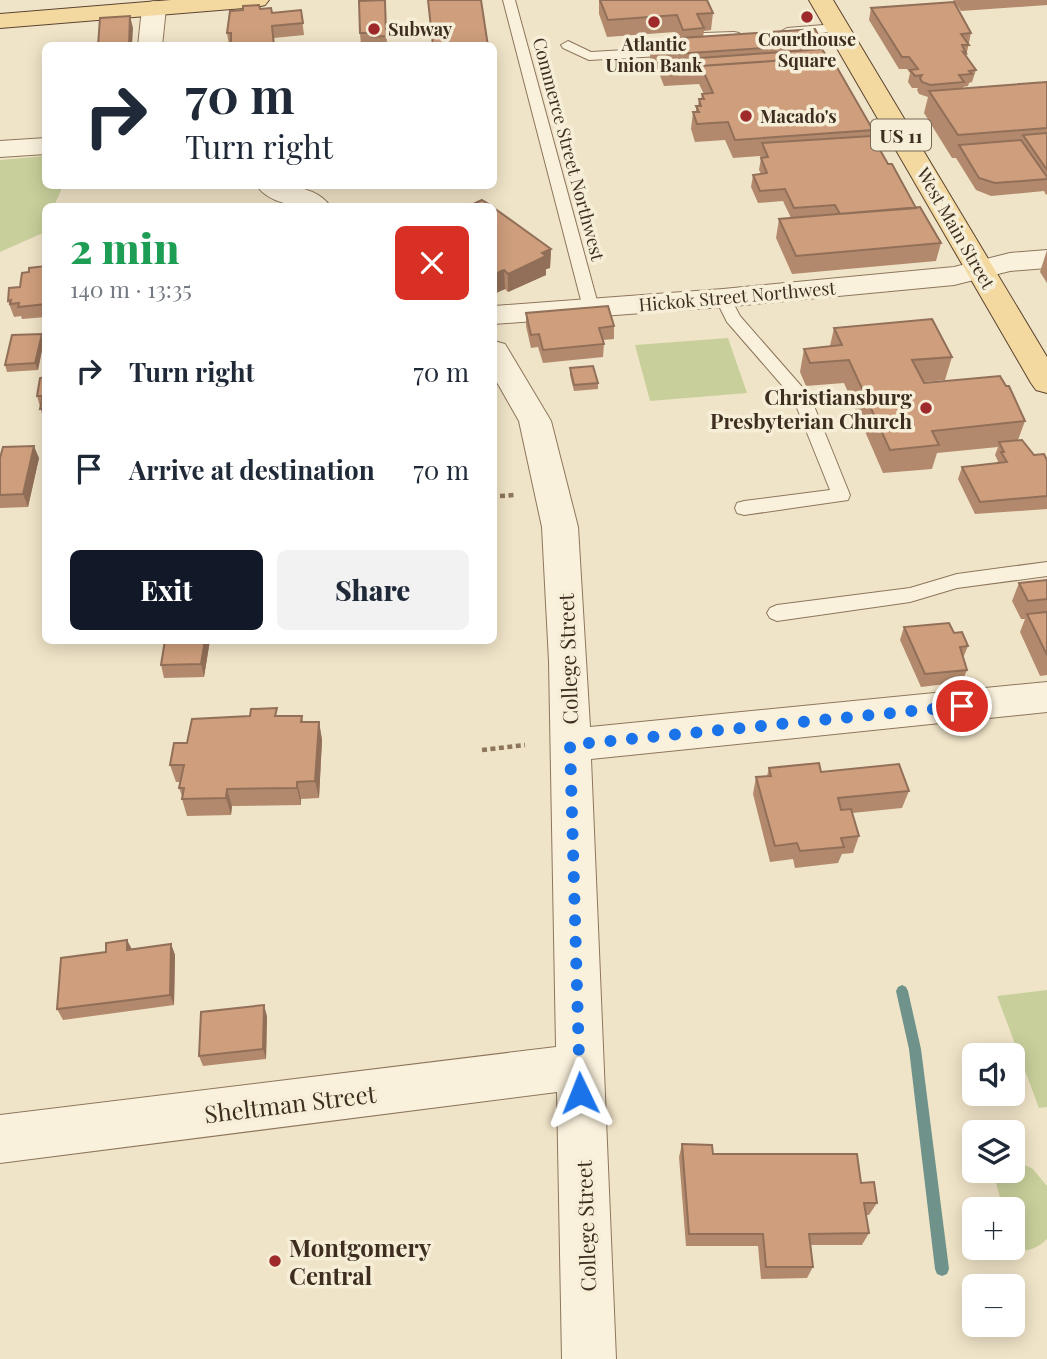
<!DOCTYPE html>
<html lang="en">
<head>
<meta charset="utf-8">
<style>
  :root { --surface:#fff; --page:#f2f2f3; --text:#1f2937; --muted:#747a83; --accent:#111827 }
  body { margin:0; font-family:"Playfair Display",serif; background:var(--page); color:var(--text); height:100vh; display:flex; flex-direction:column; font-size:26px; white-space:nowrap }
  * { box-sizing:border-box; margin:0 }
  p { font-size:23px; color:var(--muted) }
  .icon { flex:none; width:38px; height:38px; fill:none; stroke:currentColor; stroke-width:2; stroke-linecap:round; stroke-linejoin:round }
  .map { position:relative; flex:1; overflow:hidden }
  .drawer { position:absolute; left:42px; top:203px; width:455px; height:441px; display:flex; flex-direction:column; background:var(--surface); border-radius:10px; box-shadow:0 4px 18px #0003 }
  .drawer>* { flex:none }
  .guide { position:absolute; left:42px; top:42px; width:455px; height:147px; border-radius:10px; box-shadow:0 4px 18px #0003; background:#fff; color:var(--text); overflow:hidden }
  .buttons { position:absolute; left:962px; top:1043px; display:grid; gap:14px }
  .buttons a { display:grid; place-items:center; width:63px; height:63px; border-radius:10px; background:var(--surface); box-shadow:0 4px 18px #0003; font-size:35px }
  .pin { position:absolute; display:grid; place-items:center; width:60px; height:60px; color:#fff; margin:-30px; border:4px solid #fff; border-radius:50%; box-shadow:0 2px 7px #0007 }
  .me { position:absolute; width:77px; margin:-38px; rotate:358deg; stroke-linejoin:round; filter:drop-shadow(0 0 5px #0008) }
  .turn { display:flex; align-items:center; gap:24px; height:147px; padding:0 28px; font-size:32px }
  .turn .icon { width:91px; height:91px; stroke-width:2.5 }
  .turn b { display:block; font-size:49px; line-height:60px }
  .round { display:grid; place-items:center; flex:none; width:74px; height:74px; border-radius:10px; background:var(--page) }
  .overview { display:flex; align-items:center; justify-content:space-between; height:119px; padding:0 28px }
  h1 { font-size:42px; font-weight:800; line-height:52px; color:#1e9e55 }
  .primary-button { display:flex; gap:14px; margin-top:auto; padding:14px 28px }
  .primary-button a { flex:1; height:80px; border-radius:10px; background:var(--accent); color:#fff; font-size:28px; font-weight:800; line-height:80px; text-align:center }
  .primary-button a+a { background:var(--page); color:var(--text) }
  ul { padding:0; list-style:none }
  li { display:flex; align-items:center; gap:21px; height:98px; padding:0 28px }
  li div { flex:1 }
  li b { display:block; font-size:26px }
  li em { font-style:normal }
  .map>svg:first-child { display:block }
  .green { fill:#c9cf9b }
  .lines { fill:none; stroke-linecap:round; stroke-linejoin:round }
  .stream { fill:#6f938a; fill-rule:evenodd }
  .service-casing { stroke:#8d765c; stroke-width:2 }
  .minor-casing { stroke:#8d765c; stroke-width:2 }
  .primary-casing { stroke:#5b4430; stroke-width:2 }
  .path { stroke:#8d765c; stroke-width:4.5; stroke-dasharray:5 3.5; stroke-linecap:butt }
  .service { fill:#faf1dc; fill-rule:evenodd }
  .minor { fill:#faf1dc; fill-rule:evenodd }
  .primary { fill:#f3d9a0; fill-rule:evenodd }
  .wall { fill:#b2896c }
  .shaded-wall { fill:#916f58 }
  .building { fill:#cf9f7d; stroke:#916f58; stroke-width:2 }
  .route { stroke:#1a73e8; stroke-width:12; stroke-dasharray:0 21.6 }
  .poi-dot { fill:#9e2a2b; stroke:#f7eed8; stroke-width:2.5 }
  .labels { text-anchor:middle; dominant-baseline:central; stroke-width:7; stroke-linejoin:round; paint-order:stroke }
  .far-poi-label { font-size:18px; font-weight:bold; fill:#3d2e20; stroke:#f7eed8; text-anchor:start }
  .far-street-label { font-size:18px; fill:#3d2e20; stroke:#f7eed8 }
  .shield { fill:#f7eed8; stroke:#756857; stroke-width:2 }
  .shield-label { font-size:19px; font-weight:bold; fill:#3d2e20 }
  .poi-label { font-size:21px; font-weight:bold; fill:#3d2e20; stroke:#f7eed8; text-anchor:end }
  .street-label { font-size:21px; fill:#3d2e20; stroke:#f7eed8 }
  .near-street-label { font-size:24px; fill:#3d2e20; stroke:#f7eed8 }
  .near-poi-label { font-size:24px; font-weight:bold; fill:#3d2e20; stroke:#f7eed8; text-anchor:start }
</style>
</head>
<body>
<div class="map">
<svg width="1047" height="1359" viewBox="0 0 1047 1359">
  <rect width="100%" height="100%" fill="#f0e4c8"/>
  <path class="green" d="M45,156L46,186H63L54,206H46L43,233L0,252V160Z
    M728,338L747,393L650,401L635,345Z
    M1047,990V1107L1039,1108L997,996Z
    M1013,1159L1033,1169L1047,1186V1239C1038,1249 1025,1252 1011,1251V1248H1013V1209H1003L993,1171H1013Z"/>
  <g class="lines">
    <path class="stream" d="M902,985L906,987L908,991L921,1049L949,1269L947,1274L942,1276L937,1274L935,1269L909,1049L896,991L898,987Z"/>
    <defs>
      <path id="service" d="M503,0H515L599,308L597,312L591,313L583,308Z
        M836,24L842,28L841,31L787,36L780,32L787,28Z
        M734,32L739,33V39L675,42L668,38L675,34Z
        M568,41L591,52L678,47L685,51L678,55L589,60L563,48L561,45Z
        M723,293L729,295L740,316L810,396L850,495L848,500L744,515L737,513L735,508L737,503L744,501L830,490L793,398L727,322L715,298Z
        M1047,562V576L957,588L910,602L777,621L770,618L767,613L770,608L777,605L910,588L957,574Z"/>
      <path id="minor" d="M154,1L162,3L166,8L162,46H138L142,8L146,3Z
        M46,138V154L0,157V141Z
        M257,186C280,184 316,185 330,206C307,208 272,207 257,186Z
        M1047,250V268L1010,271L954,285L723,307L494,324V306L723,289L954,267L1010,253Z
        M494,341L505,344L551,421L578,527L590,727L1047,682V712L591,759L616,1359H562L557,1092L0,1163V1115L556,1047L549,661L542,527L519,421L494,377Z"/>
      <path id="primary" d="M171,0H269L265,5L257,7L0,28V14Z
        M809,0H833L1047,357V393L1036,390L1031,383Z"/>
    </defs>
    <use href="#service" class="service-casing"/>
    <use href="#minor" class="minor-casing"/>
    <use href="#primary" class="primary-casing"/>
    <path class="path" d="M500,496L515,495
      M482,750L525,745"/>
    <use href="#service" class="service"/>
    <use href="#minor" class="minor"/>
    <use href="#primary" class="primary"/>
  </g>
  <path class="wall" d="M599,0H707L713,13L711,30L704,31L703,37L823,44L822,49L873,130L872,136L888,164L916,208L941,243L936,261L792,274L776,238L779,219L791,218L783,201L758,203L751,187L753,175L761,174L759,170L761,158L760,156L733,158L725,140L695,142L691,129L693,112H696V106H698L699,99H701L702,94H704L699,84L664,86L659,73L655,70L650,58L651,40L678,39L675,32L607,37L599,14Z
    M953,0H1047V5L961,11Z
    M871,8L971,33L966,57L976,70L972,82L969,83L968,86L963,87V88L1047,82V194L1046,195L1044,191L991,196L976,190L956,158H952L924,113L928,97L919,94L917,90L918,88H912L908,82L910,73L907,69H899L869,20Z
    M260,9L272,13L301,10L304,35L274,38L229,45L227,33Z
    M386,11L387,46L361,45L360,33Z
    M494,208L551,249L550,268L546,269V275L508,292L505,289L496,293L494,291Z
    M1047,250V283L1040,272Z
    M46,266V317L22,319L21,316L14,317L8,301L20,287L29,272Z
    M526,313L614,326V339L603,340L604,344L603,357L543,363L538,347L531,348L526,326Z
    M834,328L952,357L945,380L923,382L924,383L1025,421L1018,440L1034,455L1047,460V509L975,514L958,479L962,467L997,463L998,461L995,455L998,447L937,453L932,469L883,473L844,383L806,386L800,372L804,349L830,346Z
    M44,340L38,370L7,372L5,365Z
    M570,368L598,383V389L574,391L570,375Z
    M46,377V421H44L37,396Z
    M0,458H39L28,507L0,508Z
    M1047,580V675L1040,676L1020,632L1025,619H1021L1012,601L1019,583Z
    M904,627L954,633L968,646L963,658L967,670L962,682L921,687L900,640Z
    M165,640H210L204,677L164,678L161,665Z
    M278,716H302L303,722H319L322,740L319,798L301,799V805L232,806L231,815L187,816L182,799V796L179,788L181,782H176L170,765Z
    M769,768L821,772L909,791L902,808L852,813L859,836L853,853L842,854L838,863L795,868L793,859L770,862L753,794L756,777L767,776Z
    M127,940L132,949L171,944L175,955L174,1005L63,1020L57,1009L106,952Z
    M267,1016L266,1059L203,1066L199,1056Z
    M682,1144L713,1154L861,1183L877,1203L869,1215H866L869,1233L862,1245H811L813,1267L807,1278L761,1279L758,1246H686L679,1157Z"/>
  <path class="shaded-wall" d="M130,16L133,28L132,46H129Z
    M551,249L550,268L546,269V275L508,292V274L542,253Z
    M504,270L505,289L496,293L495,274Z
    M42,334L44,340L38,370L35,363Z
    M34,446L39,458L28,507L23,494Z
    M205,640H210L204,677L201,664Z
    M319,722L322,740L319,798L315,781Z
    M297,782L301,799V805L297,788Z
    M227,789L232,806L231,815L226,798Z
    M127,940L132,951L127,950Z
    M171,944L175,955L174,1005L170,995Z
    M264,1005L267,1016L266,1059L263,1049Z"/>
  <path class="building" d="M385,0L386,36L372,37L371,33H360L359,1Z
    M428,0H481L488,46H433Z
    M600,0H707L713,13L697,14L704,28L683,30L677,15L608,20Z
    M954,2L971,33L961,34L969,45H962L966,53L963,52L976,70L969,71L972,74L959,75L964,82L930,85L922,82L920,78L922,75L915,76L910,70L918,69L909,57H902L871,8Z
    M259,5L260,9L271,8L272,13L301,10L303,23L272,26L274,46H231V33H227L230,11L243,10V6Z
    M130,16L129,46H98L100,18Z
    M815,29L823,44L660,55L656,53L651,40Z
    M822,49L827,57L701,66V72L665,74L660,61Z
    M831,57L873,130L735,140L728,122L697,124L693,112H699L696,106H701L699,99H704L702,94L713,93L701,66Z
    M1047,82V128L958,135L929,91Z
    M1047,133V170L1023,135Z
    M872,136L888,164H892L916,208L840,214L835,205L794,208L785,189L760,191L753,175L767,173L761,158L768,157L762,143Z
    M1021,140L1047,177V179L995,183L979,178L959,145Z
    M482,200L492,206H461L467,204L469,206Z
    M920,207L941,243L796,256L779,219Z
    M494,208L551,249L542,253L546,256L508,274L504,270L495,274L494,273Z
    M46,266V304L18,307L19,303L10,304L11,300L8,301L9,288L20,287L22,273L29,272V268Z
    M608,306L614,326L599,328L604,344L543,350L539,334L531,335L526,313Z
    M932,319L952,357L912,360L924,383L1000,376L1006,386H1009L1025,421L932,431L939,445L890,450L849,360L810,363L804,349L842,345L834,328Z
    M42,334L35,363L5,365L12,335Z
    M593,366L598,383L574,385L570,368Z
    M46,377V408L40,409L43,396H37L40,378Z
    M1022,440L1034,455L1044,454L1047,460V496L980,502L962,467L1007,462L1001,452H1004L999,442Z
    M34,446L23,494L0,495V458L3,447Z
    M1047,580V599L1028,601L1019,583Z
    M1047,612V655L1027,614Z
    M949,623L954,633L962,632L968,646L960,647L967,670L925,674L904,627Z
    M165,640H205L201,664L161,665Z
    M277,708L275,716H302L301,722H319L315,781L297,782V788L227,789L226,798L182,799L184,788H179L184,765H170L174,743H187L192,719L250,716L251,709Z
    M819,763L821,772L899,764L909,791L838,798L841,810L851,809L859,836L841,838L844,847L800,851L797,843L775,846L756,777L771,776L769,768Z
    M127,940V950L171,944L170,995L57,1009L61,958L106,952V943Z
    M264,1005L263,1049L199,1056L201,1012Z
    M682,1144L712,1145L713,1154H857L861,1183L874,1182L877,1203H864L869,1233L809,1234L813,1267H766L763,1234H689Z"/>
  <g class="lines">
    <path class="route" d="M580,1093L570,745L962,706"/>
  </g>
  <g class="poi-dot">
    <circle cx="807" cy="17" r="7"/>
    <circle cx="654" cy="22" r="7"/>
    <circle cx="374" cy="29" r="7"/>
    <circle cx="746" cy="116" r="7"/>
    <circle cx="926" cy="408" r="7"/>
    <circle cx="275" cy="1261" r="7"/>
  </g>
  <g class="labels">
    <g class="far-poi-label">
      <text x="388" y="29">Subway</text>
      <text x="807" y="39" text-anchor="middle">Courthouse<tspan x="807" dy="21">Square</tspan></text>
      <text x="654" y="44" text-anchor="middle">Atlantic<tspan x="654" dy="21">Union Bank</tspan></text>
      <text x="760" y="116">Macado's</text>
    </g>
    <g class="far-street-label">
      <text transform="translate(569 149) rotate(75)">Commerce Street Northwest</text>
      <text transform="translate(956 228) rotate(60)">West Main Street</text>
      <text transform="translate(737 296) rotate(-5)">Hickok Street Northwest</text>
    </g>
    <rect class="shield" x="871" y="119.5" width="60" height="31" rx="5"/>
    <g class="shield-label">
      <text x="901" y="135">US 11</text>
    </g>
    <g class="poi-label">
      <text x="912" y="396">Christiansburg<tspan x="912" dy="24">Presbyterian Church</tspan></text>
    </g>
    <g class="street-label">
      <text transform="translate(567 659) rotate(-92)">College Street</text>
      <text transform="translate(585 1226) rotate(-92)">College Street</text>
    </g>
    <g class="near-street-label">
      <text transform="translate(290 1103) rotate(-7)">Sheltman Street</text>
    </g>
    <g class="near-poi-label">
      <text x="289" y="1247">Montgomery<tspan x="289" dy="28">Central</tspan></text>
    </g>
  </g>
</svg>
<div class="buttons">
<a><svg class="icon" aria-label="sound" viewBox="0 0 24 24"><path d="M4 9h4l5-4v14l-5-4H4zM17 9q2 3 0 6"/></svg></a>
<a><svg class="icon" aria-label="layers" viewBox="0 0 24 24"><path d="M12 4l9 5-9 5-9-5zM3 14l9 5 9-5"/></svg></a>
<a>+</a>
<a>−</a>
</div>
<div class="pin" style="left:962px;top:706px;background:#d93025"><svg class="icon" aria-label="arrive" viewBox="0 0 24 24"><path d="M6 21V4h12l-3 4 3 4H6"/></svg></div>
<svg class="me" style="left:580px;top:1093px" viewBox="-20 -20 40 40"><path d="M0-17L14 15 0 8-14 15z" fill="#1a73e8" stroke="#fff" stroke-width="4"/></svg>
<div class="guide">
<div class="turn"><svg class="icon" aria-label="right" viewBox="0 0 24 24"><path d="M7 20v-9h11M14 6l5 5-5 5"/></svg><div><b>70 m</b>Turn right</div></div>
</div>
<section class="drawer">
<div class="overview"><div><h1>2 min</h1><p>140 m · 13:35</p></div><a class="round" style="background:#d93025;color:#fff"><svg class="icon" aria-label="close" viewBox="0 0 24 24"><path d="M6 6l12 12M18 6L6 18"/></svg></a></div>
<ul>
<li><svg class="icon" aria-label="right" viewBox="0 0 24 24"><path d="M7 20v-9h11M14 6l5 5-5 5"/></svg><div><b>Turn right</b></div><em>70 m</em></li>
<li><svg class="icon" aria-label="arrive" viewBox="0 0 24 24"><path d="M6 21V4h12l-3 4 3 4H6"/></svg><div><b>Arrive at destination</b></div><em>70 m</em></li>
</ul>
<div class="primary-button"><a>Exit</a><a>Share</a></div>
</section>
</div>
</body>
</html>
